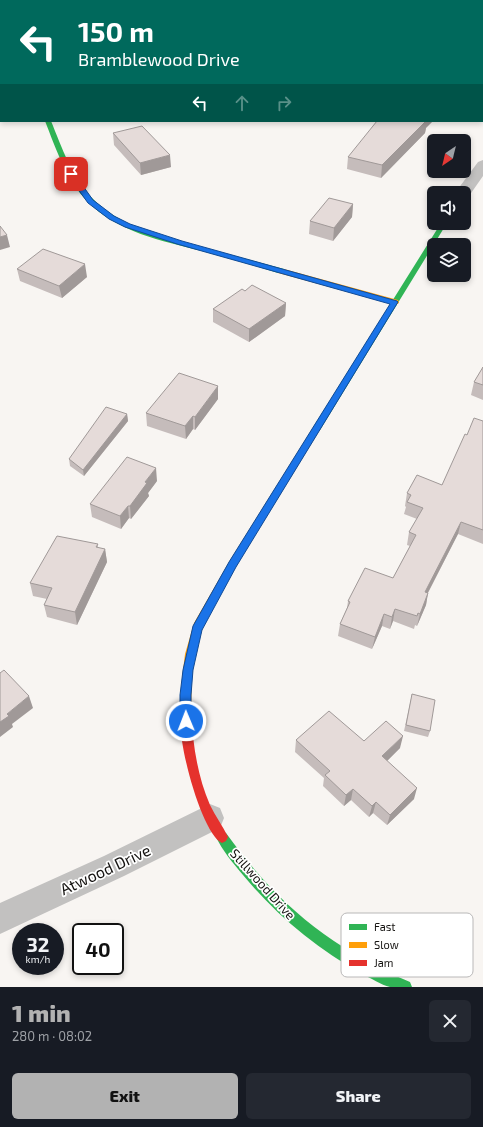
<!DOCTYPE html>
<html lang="en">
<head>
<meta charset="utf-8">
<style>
  :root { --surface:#171b24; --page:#242831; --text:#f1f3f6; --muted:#9ea1a6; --accent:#b2b2b2 }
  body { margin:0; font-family:"Exo 2",sans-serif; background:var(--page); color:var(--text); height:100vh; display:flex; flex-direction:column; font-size:15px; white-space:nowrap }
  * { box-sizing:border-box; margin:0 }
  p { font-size:13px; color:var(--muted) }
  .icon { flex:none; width:22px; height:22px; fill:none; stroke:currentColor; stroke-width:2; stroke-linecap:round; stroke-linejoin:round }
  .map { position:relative; height:987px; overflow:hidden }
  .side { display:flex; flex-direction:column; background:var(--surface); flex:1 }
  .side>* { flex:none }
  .guide { position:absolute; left:0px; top:0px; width:483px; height:122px; box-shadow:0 2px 6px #0003; background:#00695c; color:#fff; overflow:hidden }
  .needle { width:26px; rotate:215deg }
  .fabs { position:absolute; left:427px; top:134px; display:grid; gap:8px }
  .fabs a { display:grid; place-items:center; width:44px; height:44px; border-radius:6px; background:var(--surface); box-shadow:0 2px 6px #0003; font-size:20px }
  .speed { position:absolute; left:12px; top:923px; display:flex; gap:8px; font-size:20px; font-weight:700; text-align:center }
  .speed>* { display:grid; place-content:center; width:52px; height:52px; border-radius:50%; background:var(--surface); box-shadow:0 2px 6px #0003; line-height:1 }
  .speed small { font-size:10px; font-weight:400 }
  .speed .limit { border:2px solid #111; border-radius:6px; background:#fff; color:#111 }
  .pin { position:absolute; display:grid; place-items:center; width:34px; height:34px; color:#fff; margin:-17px; border-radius:8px; box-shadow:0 2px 6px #0006 }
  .me { position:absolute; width:44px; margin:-22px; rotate:359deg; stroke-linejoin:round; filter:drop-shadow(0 0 3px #0008) }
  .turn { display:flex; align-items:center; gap:14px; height:84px; padding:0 12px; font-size:18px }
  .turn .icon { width:52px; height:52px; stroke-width:2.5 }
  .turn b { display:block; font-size:28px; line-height:34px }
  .lanes { display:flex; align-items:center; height:38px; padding:0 12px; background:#0003; justify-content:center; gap:20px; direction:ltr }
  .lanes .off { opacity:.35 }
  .round { display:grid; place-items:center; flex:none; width:42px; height:42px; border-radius:6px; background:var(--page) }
  .overview { display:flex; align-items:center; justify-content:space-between; height:68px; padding:0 12px }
  h1 { font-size:24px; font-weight:800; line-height:30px; color:var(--accent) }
  .cta { display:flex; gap:8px; margin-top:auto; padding:8px 12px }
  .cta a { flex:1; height:46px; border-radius:6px; background:var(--accent); color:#111; font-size:16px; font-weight:800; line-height:46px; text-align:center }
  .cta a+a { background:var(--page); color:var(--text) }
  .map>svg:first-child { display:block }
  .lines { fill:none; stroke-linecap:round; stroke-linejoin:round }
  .street { fill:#c2c1c0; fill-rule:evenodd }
  .fast { fill:#30b455; fill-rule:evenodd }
  .slow { fill:#ff9f0a; fill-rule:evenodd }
  .jam { fill:#e5322d; fill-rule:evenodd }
  .wall { fill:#c5bcbb }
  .shaded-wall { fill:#a09998 }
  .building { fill:#e5dbd9; stroke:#a09998 }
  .route { fill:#1a73e8; stroke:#114b97 }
  .labels { text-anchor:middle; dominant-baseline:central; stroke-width:3.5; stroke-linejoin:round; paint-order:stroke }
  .street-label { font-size:13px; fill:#151311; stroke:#fff }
  .near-street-label { font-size:16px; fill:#151311; stroke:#fff }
  .key { fill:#fff; stroke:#b9b8b8; stroke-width:1 }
  .key-label { font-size:11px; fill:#151311 }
</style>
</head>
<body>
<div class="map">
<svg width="483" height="987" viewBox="0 0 483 987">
  <rect width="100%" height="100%" fill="#f8f5f2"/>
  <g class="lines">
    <path class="street" d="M0,39H1V48H0Z
      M483,160V176L469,196L464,198V193H455L478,162Z
      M210,804L220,808L224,818L220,828L124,876L0,934V903L104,856Z"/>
    <path class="fast" d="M45,121H51C62,148 72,177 92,198C122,229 167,238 207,249C233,255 258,262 284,269L285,271L284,273H278C253,265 228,258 202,251C162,241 117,232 87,201C66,179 56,149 45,121Z
      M441,223H447L320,430H314L313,428L314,426Z
      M222,831L226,833C277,904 330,947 410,982L412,987C405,987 397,987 390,987C381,985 371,978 362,974C316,948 276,915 243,875C233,863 222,850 216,837L218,833Z"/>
    <path class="slow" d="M278,269H284L398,300L399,302L398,304H392L278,273Z
      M317,425L321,428L235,568L204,624L195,654L192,678L191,712L190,715L186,717L182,715L181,712L182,678L185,654L194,623L229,562L314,426Z"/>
    <path class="jam" d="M186,707L190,709L191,712C193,744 197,775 210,805C215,816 223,826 228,837L226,841L222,843C201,834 173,729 182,709Z"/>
  </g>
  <path class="wall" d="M78,0H158L157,1H83Z
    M426,128L425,133L381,178L347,169L348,157Z
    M113,133L171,167L141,175L114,145Z
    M353,204L352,217L333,241L309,234L310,221Z
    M17,269L87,277L62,298L20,281Z
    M245,291L286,303L285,316L249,342L213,322V309Z
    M483,367V400L471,395L474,382Z
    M218,399L195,430L193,429L186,439L147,426L146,413Z
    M127,414L128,421L84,476L70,466L69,459Z
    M483,421V544L458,534L428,593L426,605L417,626L415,625L414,629L393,621L390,629L382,626L372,649L338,636L340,624L347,608L348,601L393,578L410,546L407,545L409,532L417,519L404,514L406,507L405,506L407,493L442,485L467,435Z
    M157,481L148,493L149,496L131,519L129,518L121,529L92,517L90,504Z
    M98,544V548L105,549L107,562L77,625L47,617L44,605L47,599L33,596L30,583Z
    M412,694L430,731L428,737L404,731Z
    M296,740L364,741L400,748L387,761L414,799L387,825L373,813L369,817L351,800L344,806L323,786L324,778L295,752Z"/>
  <path class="shaded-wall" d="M142,0H158L157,1H141Z
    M322,0H334L333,1H321Z
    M483,67V78H482V68Z
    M423,121H433L426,128L425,133L381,178L382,165Z
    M170,155L171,167L141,175L140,163Z
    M353,204L352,217L333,241L334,228Z
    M7,235L10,247L0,250V237Z
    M85,264L87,277L62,298L59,286Z
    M286,303L285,316L249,342V329Z
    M218,386V399L195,430V417Z
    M127,414L128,421L84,476L83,470Z
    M193,416V429L186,439L185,426Z
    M156,468L157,481L148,493L149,496L131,519L130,506L145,482Z
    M128,506L129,518L121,529L120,516Z
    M461,522L458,534L422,604L425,592Z
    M105,549L107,562L77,625L75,612Z
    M428,593L426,605L417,626L420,614Z
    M395,609L393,621L390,629L392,617Z
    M384,614L382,626L372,649L375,637Z
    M29,696L33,708L12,724L13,727L0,737V722L7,714Z
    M403,736L400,748L380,768L382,756Z
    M417,788L414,799L387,825L390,815Z
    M353,789L351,800L344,806L346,795Z
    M376,802L373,813L369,817L372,806Z"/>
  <path class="building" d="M123,0H142L141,1H127Z
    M285,0H322L321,1H284Z
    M482,56H483V67L482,68Z
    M377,121H426L382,165L348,157Z
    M142,126L170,155L140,163L113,133Z
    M329,198L353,204L334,228L310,221Z
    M0,226L7,235L0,237Z
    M43,249L85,264L59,286L17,269Z
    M252,285L286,303L249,329L213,309L242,289L245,291Z
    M483,367V385L474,382Z
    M179,373L218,386L195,417L193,416L185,426L146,413Z
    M106,407L127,414L83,470L69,459Z
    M474,418L483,421V530L461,522L425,592L428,593L420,614L418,613L417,616L395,609L392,617L384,614L375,637L340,624L350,602L348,601L365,568L393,578L416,535L409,532L423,508L407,502L411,495L407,493L417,475L442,485L465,434L467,435Z
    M127,457L156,468L145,482L147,483L130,506H128L120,516L90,504Z
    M57,536L98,544L96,547L105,549L75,612L44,605L52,588L30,583Z
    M4,670L29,696L7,714L9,716L0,722V673Z
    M412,694L435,700L430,731L406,725Z
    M329,711L364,741L386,721L403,736L382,756L417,788L390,815L376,802L372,806L353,789L346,795L325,775L330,771L296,740Z"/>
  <path class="route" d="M68,172H73L93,200L114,216L130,224L182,241L397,301L398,302L236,567L202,630L193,670L191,695V721L189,725L186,726L182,725L180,721V695L183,670L193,626L229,562L390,304L177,244L125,227L109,219L88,203L67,174Z"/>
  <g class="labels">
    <g class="street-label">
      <text transform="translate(263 884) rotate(48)">Stillwood Drive</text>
    </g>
    <g class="near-street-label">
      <text transform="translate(105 869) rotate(-25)">Atwood Drive</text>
    </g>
  </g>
  <rect x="341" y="913" width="132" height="64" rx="6" class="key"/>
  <rect x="349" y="924" width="18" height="6" fill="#30b455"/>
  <rect x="349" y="942" width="18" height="6" fill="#ff9f0a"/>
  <rect x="349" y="960" width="18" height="6" fill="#e5322d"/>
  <g class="key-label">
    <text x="374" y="931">Fast</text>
    <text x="374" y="949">Slow</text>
    <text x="374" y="967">Jam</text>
  </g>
</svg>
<div class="fabs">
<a><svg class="needle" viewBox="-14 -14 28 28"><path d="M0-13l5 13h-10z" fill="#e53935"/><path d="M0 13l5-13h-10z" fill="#9ea1a6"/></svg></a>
<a><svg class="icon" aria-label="sound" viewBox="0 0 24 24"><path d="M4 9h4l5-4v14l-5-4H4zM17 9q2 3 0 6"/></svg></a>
<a><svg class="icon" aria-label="layers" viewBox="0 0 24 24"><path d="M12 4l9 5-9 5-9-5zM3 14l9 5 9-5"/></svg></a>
</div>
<div class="speed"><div>32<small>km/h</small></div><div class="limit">40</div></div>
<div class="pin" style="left:71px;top:174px;background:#d93025"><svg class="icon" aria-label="arrive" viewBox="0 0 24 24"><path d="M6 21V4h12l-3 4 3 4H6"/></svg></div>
<svg class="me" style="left:186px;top:721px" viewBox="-20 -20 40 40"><circle r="17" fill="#1a73e8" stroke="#fff" stroke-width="3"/><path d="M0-11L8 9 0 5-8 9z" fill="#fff"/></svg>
<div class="guide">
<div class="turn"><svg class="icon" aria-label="left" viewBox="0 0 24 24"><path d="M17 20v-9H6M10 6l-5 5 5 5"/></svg><div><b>150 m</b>Bramblewood Drive</div></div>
<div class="lanes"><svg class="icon" aria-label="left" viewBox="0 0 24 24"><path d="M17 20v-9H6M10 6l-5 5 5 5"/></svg><svg class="icon off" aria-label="ahead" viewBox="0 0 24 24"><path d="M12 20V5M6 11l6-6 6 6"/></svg><svg class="icon off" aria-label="right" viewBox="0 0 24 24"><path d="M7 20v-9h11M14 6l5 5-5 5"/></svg></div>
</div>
</div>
<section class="side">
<div class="overview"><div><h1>1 min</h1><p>280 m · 08:02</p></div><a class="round"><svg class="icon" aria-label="close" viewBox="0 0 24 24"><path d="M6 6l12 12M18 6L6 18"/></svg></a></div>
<div class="cta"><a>Exit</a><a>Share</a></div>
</section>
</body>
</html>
